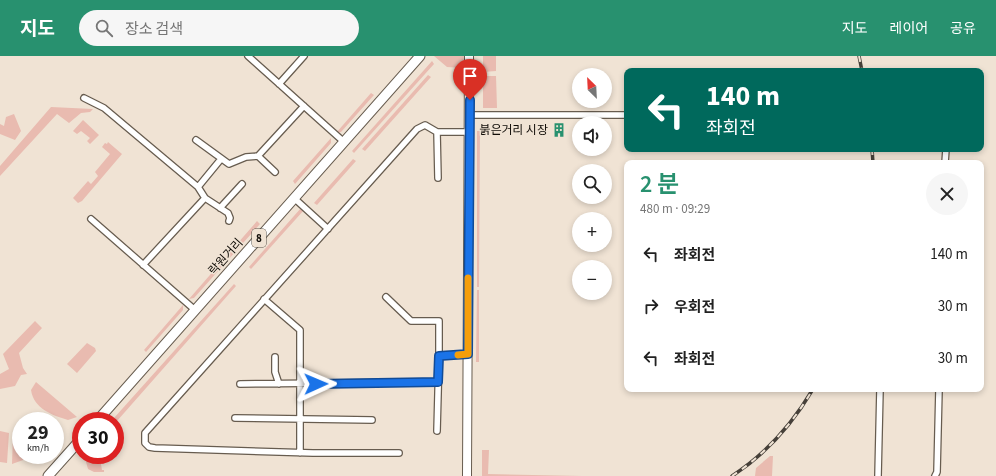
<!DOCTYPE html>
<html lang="ko">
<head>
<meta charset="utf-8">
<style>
  :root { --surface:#fff; --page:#f6f6f6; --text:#222; --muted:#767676; --accent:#28916f }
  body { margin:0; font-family:"Source Sans 3","Noto Sans KR",sans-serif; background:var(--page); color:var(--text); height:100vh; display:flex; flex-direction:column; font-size:15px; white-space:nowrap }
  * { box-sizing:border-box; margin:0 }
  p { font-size:13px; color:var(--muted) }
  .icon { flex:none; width:22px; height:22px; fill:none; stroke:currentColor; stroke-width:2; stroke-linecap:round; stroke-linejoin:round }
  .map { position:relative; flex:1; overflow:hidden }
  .drawer { position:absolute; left:624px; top:104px; width:360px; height:232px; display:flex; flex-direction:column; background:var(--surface); border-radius:8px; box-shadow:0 2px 6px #0003 }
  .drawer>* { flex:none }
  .banner { position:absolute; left:624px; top:12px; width:360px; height:84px; border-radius:8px; box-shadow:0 2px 6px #0003; background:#00695c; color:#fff; overflow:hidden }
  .needle { width:26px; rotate:336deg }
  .controls { position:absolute; left:572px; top:12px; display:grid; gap:8px }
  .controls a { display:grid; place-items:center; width:40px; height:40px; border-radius:50%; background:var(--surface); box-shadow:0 2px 6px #0003; font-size:20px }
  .speed { position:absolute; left:12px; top:356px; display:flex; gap:8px; font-size:20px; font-weight:700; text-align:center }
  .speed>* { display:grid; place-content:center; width:52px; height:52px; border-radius:50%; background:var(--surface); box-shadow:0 2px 6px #0003; line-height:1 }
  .speed small { font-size:10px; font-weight:400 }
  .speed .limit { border:6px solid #d22; background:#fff; color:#111 }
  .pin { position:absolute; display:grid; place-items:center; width:34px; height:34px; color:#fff; margin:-41px -17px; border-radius:50% 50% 50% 0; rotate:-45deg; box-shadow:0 0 4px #0007 }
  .pin .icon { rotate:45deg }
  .me { position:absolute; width:44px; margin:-22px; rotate:89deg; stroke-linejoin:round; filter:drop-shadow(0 0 3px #0008) }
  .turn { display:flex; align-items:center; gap:14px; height:84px; padding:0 16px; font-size:18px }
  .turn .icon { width:52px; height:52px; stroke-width:2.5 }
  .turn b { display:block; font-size:28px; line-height:34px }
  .round { display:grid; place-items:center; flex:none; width:42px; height:42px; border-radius:21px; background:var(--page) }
  .headline { display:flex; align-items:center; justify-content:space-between; height:68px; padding:0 16px }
  h1 { font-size:24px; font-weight:600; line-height:30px; color:var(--accent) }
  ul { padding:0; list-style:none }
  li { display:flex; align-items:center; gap:12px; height:52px; padding:0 16px }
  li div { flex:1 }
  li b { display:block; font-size:15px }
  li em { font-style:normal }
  header { display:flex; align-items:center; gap:24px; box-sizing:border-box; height:56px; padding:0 20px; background:var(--accent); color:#fff }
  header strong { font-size:19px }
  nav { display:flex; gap:22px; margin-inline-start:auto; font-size:14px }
  .search { width:280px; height:36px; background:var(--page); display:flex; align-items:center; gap:10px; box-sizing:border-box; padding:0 14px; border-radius:22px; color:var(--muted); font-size:15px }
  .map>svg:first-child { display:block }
  .green { fill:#e9bbb0 }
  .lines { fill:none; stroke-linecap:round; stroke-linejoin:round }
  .street-casing { stroke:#675c4f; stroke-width:8 }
  .secondary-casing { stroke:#675c4f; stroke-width:10 }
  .primary-casing { stroke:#675c4f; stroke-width:11 }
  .street { stroke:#fff; stroke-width:5.5 }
  .secondary { stroke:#fff; stroke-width:8 }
  .primary { stroke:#fff; stroke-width:9 }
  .rail-casing { stroke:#464039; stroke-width:3.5 }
  .rail { stroke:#f0e3d4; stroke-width:2; stroke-dasharray:6; stroke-linecap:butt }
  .route-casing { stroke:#114b97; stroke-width:10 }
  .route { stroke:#1a73e8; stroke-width:7 }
  .slow { stroke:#f59e0b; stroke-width:7 }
  .labels { text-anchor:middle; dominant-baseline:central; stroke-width:3; stroke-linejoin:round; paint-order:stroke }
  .shield { fill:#f0e3d4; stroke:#534c44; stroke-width:1 }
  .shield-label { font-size:11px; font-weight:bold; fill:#100c07 }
  .poi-label { font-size:12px; fill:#100c07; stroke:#f0e3d4; text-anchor:end }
  .street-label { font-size:12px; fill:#100c07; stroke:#f0e3d4 }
</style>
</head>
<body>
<header>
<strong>지도</strong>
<div class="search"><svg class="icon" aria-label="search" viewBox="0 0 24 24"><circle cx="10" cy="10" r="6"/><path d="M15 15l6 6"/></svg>장소 검색</div>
<nav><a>지도</a><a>레이어</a><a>공유</a></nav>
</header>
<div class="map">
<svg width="996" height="420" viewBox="0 0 996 420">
  <rect width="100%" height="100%" fill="#f0e3d4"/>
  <path class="green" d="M434,0H464L463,12L447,11Z
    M483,0H496V15L483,16Z
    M432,5L434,8L354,97L352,95Z
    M428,19L431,21L365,95L362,93Z
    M483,20H496L497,52H483Z
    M371,37L374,39L341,76L336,77Z
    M51,51L93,53L90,56L81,57L69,67L57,58L0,120V110Z
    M14,58L21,75L15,84L0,78V68L4,70L6,61Z
    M83,64L99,79L90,88L87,85L90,82L81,75L77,78L73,75Z
    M477,75H480L479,231H477Z
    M331,82V87L295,128L293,125Z
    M108,86L122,98L82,145L78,147L73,142L88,125L91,128L98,120L95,116L110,98L102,91L105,87L107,88Z
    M353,103L356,105L317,149L314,147Z
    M301,152L304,154L251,213L249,211Z
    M257,165L260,168L194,242L189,243Z
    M234,228L236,230L117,365L114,362Z
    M477,234H479V306H476Z
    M183,249V254L146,296L144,294Z
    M35,265L42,272L19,297L23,312L27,318L21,319L15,330L0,333V318L9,313L3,298Z
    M87,287L95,292L96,295L77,317L67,308Z
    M36,326L77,361L68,364C52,359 34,353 31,334Z
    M0,375L9,377L7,407L0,406Z
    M13,377H21V399H37L12,408Z
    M482,394H489L488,418L582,420H482Z
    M90,399L100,403L102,414H104V416H94L88,413L86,406Z
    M770,400H773L772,420H755L756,412Z"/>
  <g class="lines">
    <defs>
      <path id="street" d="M248,0L344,86
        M279,28L304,0
        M84,42L104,52L198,131L205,142L228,157L230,162L229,165
        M470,59H627
        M437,76L438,122
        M196,84L229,108L246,101L258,100L275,116
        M258,100L304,50
        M945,107L946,93
        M198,131L221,103
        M294,142L328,173
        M220,152L242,128
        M91,163L195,254
        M143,209L205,142
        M386,241L411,265H439V300
        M264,243L300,274V397
        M275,301V316L279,328
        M240,328L438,326
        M235,362L372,364
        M437,375L439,300L468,298
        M399,397H313L155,392L149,391L145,387V377L417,73L425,69L437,76H469
        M878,420L880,333
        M935,420L937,416L939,333"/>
      <path id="secondary" d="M467,420L469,0"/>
      <path id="primary" d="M97,365L420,0
        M48,420L81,383"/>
    </defs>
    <use href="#street" class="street-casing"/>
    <use href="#secondary" class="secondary-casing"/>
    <use href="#primary" class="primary-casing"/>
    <use href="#street" class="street"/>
    <use href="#secondary" class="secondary"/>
    <use href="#primary" class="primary"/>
    <defs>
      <path id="rail" d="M859,0L862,15
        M872,93L873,107
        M732,420C766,398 793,367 813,333"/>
    </defs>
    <use href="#rail" class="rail-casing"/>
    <use href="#rail" class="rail"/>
  </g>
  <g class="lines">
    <defs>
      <path id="route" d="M316,328L438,326L439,300L468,298L470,44"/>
    </defs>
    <use href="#route" class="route-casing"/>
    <use href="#route" class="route"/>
    <path class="slow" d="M458,299L468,298V222"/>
  </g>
  <defs>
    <symbol id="building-bare" viewBox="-9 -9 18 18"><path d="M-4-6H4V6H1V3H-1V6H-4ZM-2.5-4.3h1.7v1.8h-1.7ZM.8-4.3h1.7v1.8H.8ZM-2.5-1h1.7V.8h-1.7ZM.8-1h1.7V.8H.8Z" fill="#28916f" stroke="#f0e3d4" stroke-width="2.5" paint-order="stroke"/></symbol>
  </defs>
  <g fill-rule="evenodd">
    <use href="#building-bare" x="549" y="64" width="20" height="20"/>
  </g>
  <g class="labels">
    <rect class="shield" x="252" y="173" width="14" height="18" rx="3"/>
    <g class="shield-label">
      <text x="259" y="182">8</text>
    </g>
    <g class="poi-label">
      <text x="548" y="74">붉은거리 시장</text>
    </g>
    <g class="street-label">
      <text transform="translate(226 201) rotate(-48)">락원거리</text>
    </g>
  </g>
</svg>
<div class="controls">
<a><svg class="needle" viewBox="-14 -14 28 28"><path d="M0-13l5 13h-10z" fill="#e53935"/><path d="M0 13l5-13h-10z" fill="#767676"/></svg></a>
<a><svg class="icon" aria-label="sound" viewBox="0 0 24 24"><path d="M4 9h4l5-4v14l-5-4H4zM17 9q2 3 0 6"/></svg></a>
<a><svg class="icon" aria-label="search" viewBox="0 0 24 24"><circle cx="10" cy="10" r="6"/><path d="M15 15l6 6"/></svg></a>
<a>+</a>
<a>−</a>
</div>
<div class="speed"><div>29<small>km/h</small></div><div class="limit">30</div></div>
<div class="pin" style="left:470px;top:44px;background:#d93025"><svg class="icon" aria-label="arrive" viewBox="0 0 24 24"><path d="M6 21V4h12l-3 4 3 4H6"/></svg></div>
<svg class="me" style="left:316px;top:328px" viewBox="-20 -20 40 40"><path d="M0-17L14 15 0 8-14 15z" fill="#1a73e8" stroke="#fff" stroke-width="4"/></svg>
<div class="banner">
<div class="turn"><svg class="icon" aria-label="left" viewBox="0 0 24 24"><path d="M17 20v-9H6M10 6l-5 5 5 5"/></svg><div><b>140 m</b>좌회전</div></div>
</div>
<section class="drawer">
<div class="headline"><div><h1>2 분</h1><p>480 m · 09:29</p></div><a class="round"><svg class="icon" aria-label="close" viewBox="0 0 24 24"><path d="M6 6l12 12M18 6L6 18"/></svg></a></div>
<ul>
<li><svg class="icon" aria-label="left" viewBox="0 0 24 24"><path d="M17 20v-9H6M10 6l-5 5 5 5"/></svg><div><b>좌회전</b></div><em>140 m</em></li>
<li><svg class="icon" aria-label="right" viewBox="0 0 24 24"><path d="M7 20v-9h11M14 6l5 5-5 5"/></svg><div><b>우회전</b></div><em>30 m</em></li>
<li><svg class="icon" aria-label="left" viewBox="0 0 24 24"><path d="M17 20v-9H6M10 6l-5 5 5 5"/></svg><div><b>좌회전</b></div><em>30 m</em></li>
</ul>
</section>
</div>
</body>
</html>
